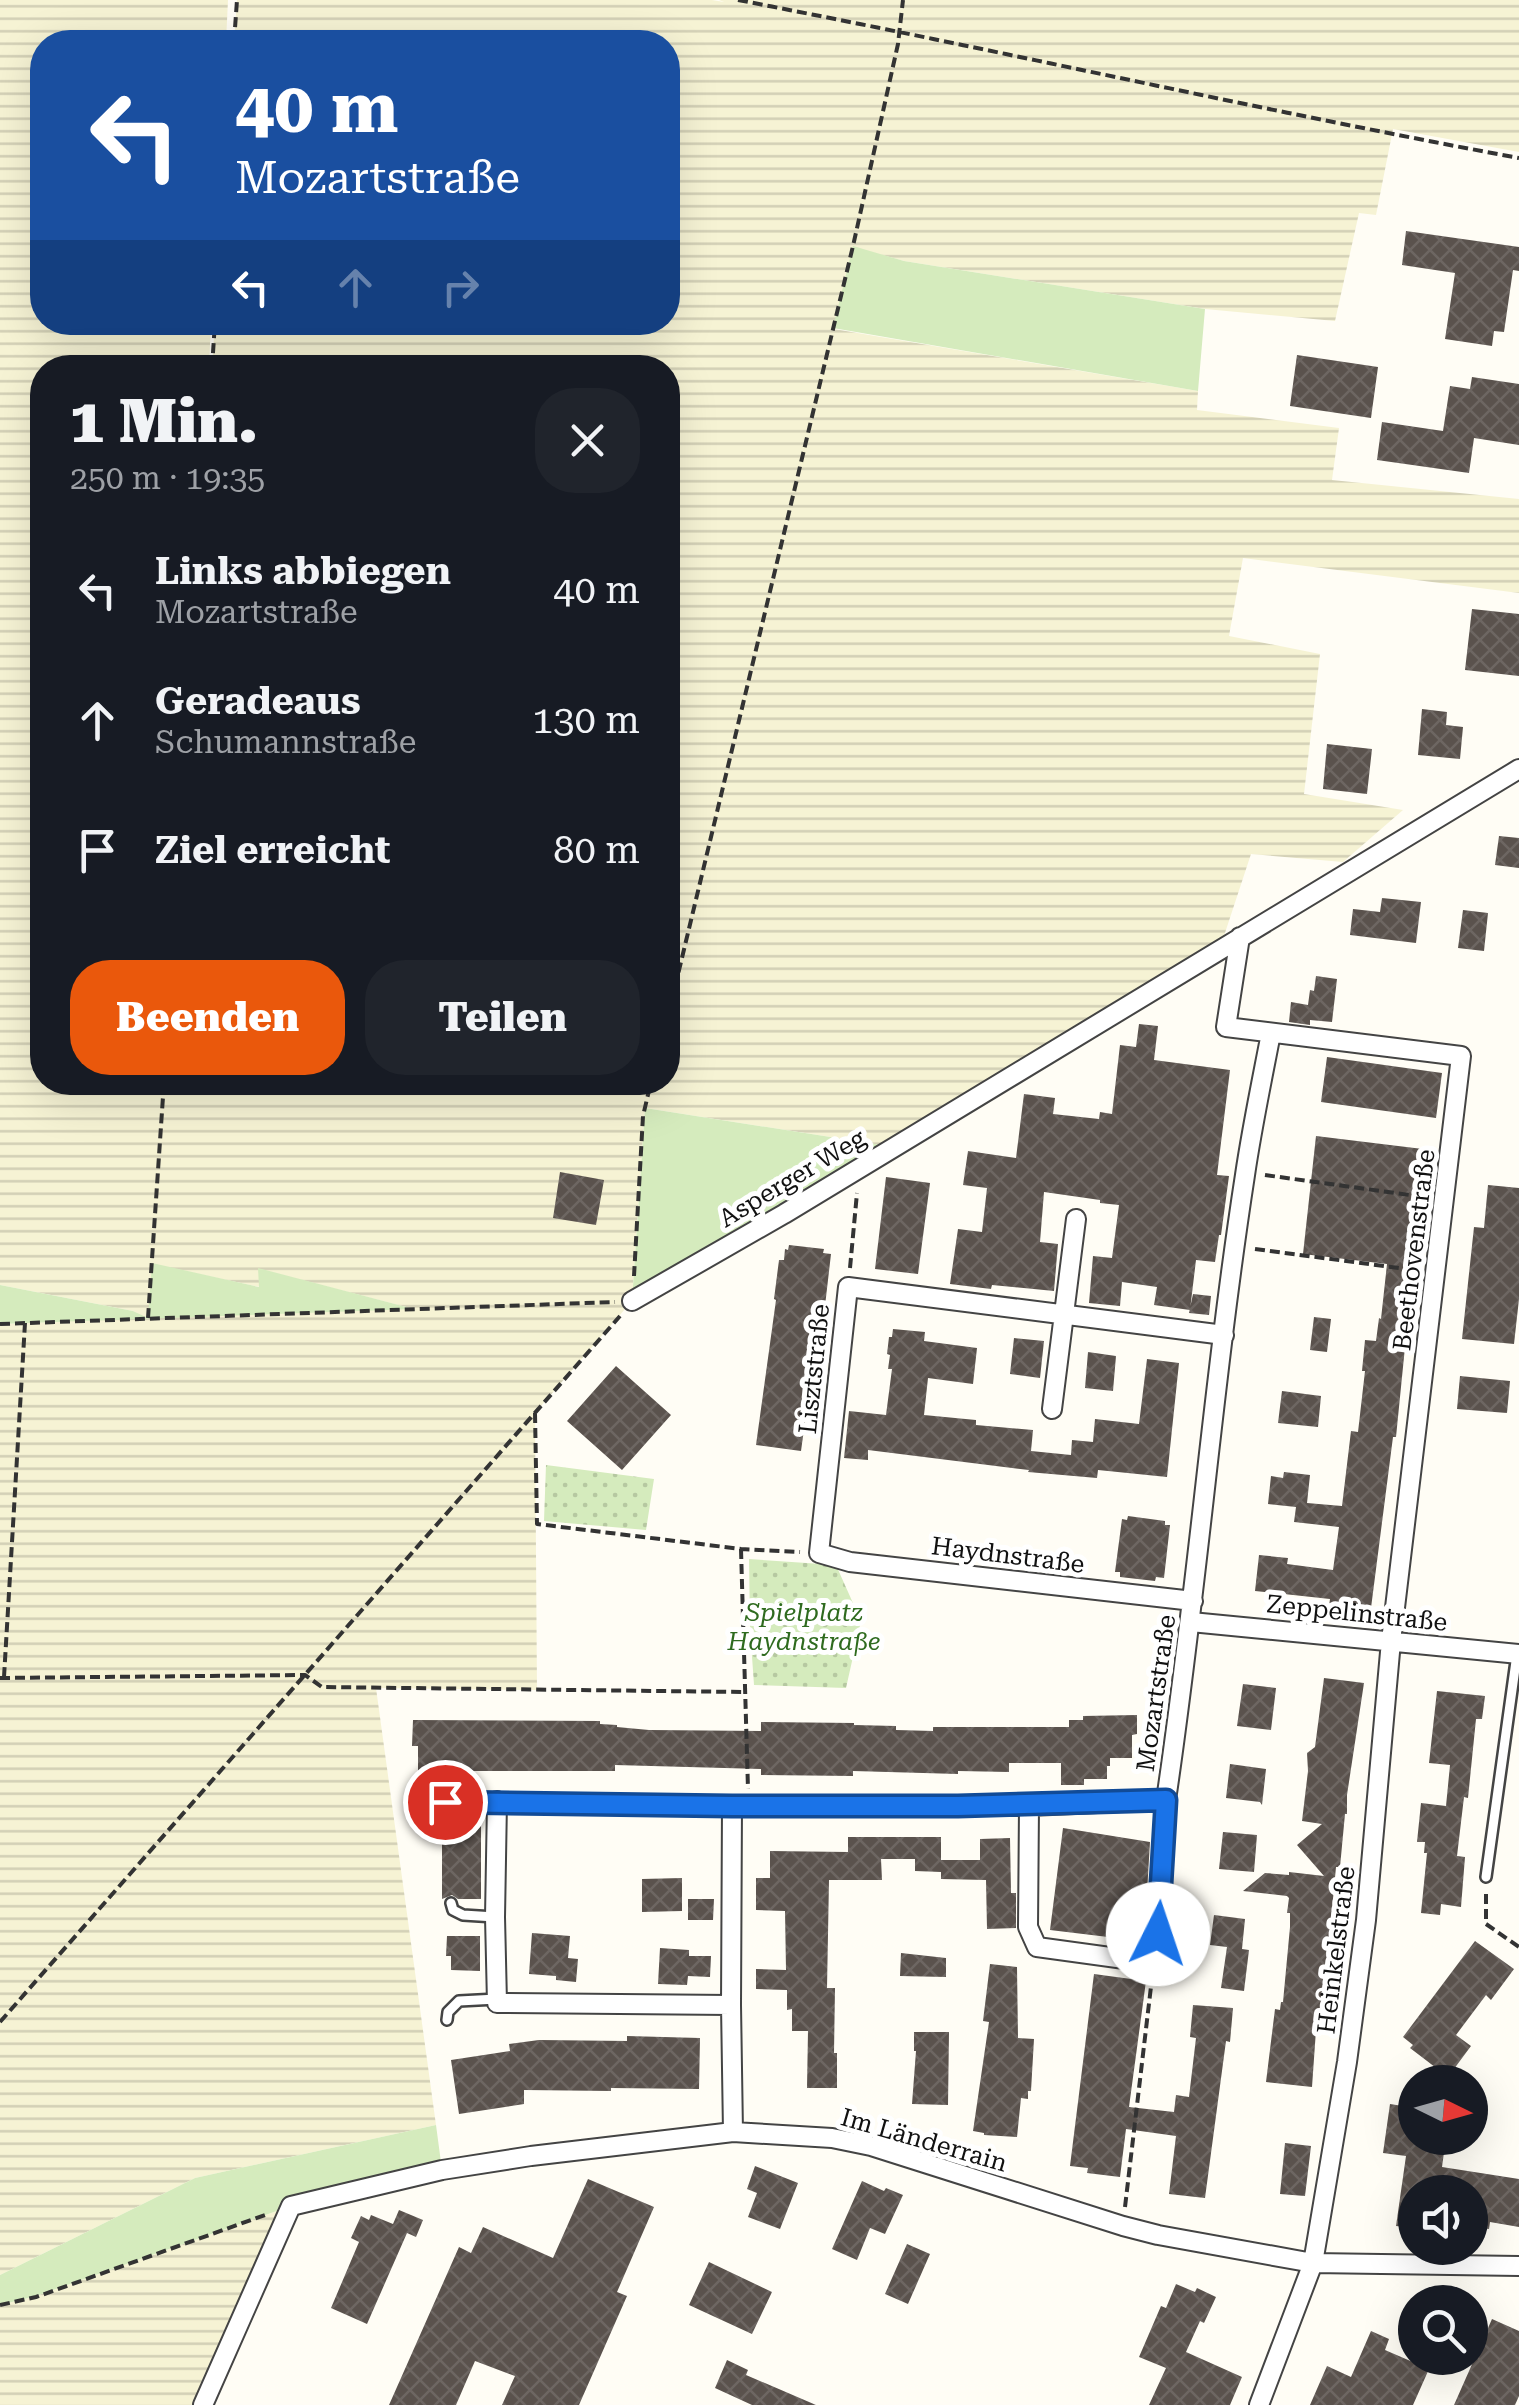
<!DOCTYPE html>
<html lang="de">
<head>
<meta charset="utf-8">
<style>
  :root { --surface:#171b24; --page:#20242c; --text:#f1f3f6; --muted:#9ea1a6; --accent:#ea580c }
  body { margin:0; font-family:"Roboto Serif",serif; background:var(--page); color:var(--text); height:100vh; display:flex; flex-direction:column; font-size:38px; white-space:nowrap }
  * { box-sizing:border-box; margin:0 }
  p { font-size:32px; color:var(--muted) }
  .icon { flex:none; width:55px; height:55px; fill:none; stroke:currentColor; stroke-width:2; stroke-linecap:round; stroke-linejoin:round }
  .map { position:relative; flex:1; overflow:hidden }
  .side { position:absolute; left:30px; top:355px; width:650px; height:740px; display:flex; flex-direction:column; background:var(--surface); border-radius:40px; box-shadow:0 10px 40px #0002 }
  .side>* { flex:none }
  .top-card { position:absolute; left:30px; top:30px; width:650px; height:305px; border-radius:40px; box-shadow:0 10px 40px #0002; background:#1a4fa0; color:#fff; overflow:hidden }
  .needle { width:65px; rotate:95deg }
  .buttons { position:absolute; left:1398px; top:2065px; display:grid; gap:20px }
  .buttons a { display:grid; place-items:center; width:90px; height:90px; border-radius:50%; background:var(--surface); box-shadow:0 10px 40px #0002; font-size:50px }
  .pin { position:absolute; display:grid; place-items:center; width:85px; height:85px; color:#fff; margin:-42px; border:5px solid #fff; border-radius:50%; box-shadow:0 2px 10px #0007 }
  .me { position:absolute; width:110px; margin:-55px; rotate:4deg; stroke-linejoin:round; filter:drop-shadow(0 0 8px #0008) }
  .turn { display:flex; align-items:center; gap:35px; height:210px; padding:0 40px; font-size:45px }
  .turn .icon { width:130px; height:130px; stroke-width:2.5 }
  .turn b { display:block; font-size:70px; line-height:85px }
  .lanes { display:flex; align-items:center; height:95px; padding:0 40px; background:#0003; justify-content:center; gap:50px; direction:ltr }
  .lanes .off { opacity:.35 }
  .round { display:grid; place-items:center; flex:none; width:105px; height:105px; border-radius:40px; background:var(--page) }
  .head { display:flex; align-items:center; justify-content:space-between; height:170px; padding:0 40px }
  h1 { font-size:60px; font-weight:800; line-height:75px }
  .cta { display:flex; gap:20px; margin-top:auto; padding:20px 40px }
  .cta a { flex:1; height:115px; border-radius:40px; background:var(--accent); color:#fff; font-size:40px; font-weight:800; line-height:115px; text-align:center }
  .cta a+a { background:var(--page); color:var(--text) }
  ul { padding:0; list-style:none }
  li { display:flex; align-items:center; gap:30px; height:130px; padding:0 40px }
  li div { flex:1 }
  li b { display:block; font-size:38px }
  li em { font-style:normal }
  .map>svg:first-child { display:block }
  .farmland { fill:url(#farmland-rules); fill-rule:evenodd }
  .grass { fill:#d5ebbd }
  .park { fill:url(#park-dots) }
  .building { fill:url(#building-cross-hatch) }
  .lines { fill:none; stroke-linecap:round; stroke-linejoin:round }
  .service-casing { stroke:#444; stroke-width:14 }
  .minor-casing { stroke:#444; stroke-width:22 }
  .path { stroke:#333; stroke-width:4; stroke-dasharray:10 5; stroke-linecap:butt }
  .service { stroke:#fff; stroke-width:9 }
  .minor { stroke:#fff; stroke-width:18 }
  .route-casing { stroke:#114b97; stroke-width:25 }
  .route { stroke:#1a73e8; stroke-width:18 }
  .labels { text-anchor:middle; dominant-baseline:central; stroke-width:10; stroke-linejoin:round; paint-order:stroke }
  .street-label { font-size:25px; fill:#111; stroke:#fff }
  .park-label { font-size:25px; font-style:italic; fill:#2f6b1f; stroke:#fff }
</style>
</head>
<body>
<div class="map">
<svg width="1519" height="2405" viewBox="0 0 1519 2405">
  <defs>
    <pattern id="farmland-rules" width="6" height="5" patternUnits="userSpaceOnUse" patternTransform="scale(2.5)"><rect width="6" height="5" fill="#f6f3d4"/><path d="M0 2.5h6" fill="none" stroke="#d2cfb5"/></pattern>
    <pattern id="park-dots" width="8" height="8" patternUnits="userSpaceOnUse" patternTransform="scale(2.5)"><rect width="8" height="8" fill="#d5ebbd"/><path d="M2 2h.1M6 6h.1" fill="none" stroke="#b6c8a1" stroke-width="1.8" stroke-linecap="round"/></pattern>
    <pattern id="building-cross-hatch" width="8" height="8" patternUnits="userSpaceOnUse" patternTransform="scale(2.5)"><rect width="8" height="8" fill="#5a524d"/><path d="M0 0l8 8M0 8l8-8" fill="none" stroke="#6d6662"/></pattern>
  </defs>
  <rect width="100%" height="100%" fill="#fffdf5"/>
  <path class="farmland" d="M0,0H228L226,42H42V322L211,323L209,367L42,368V1082H668V368L212,367L215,323L668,322V42H234L237,0H712L724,2L719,0H1519V152L1393,129L1376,215L1359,213L1335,321L1205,309L904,261L853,247L834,329L1198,391L1197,410L1339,428L1332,480L1519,499V593L1243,558L1229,636L1320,654L1304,794L1403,810L1343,862L1251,854L1223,939L894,1147L645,1108L632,1301L535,1413L537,1690L376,1688L436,2125L195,2178L0,2275V1324L146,1318L133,1311L0,1285ZM152,1264L260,1287L259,1269L410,1308L149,1318Z
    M291,2206L203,2405H0V2305L36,2296Z"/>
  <path class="grass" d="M853,246L904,261L1205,309L1198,391L833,328Z
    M645,1108L894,1147L632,1301Z
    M152,1263L259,1287L258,1268L414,1309L0,1324V1285L133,1311L148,1318Z
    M436,2125L442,2170L291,2206L36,2296L0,2305V2275L195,2178Z"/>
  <path class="park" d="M546,1465L654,1479L646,1530L544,1521Z
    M749,1559L836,1565L861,1621L846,1688L754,1685L750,1628Z"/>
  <path class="building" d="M1406,231L1519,247V271L1513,270L1504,332L1494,331L1492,346L1445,339L1455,273L1402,265Z
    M1297,355L1378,367L1371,418L1290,406Z
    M1472,377L1519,384V445L1474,438L1469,473L1377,460L1382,422L1443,431L1450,386L1470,389Z
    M1472,609L1519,614V676L1465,670Z
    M1422,709L1447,712L1446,725L1463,727L1460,759L1418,755Z
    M1327,744L1372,749L1367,794L1323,789Z
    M1499,836L1519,838V868L1495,865Z
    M1382,898L1421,902L1416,943L1350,935L1353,909L1380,912Z
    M1463,910L1488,913L1484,951L1458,948Z
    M1316,976L1337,979L1332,1022L1310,1020V1025L1289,1022L1291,1002L1308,1005L1310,990L1314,991Z
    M1139,1024L1158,1026L1154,1060L1230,1070L1217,1175L1229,1176L1221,1235H1219L1215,1262L1196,1260L1190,1310L1154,1305L1157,1287L1122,1282L1120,1306L1089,1303L1093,1256L1112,1258L1119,1205L1100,1203V1200L1044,1192L1040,1242L1058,1244L1054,1291L992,1285L991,1289L950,1284L958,1229L982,1232L987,1188L963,1185L968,1151L1016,1158L1024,1094L1055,1098L1053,1114L1099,1119L1100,1112L1112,1114L1120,1045L1136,1047Z
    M1327,1057L1442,1073L1436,1118L1321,1102Z
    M1316,1136L1431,1150L1409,1337H1406L1396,1437H1393L1371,1608L1349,1605L1348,1615L1328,1613L1330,1599L1255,1591L1259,1555L1288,1558L1287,1564L1333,1570L1339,1527L1294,1522L1296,1507L1268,1504L1271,1476L1283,1478L1284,1472L1310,1475L1307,1503L1342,1506L1351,1431L1358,1432L1365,1371H1362L1365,1340L1376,1341L1379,1318L1381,1319L1387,1264L1303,1254Z
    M560,1172L604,1180L596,1225L553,1218Z
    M886,1177L930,1183L918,1274L875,1269Z
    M1488,1185L1519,1188V1299L1514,1344L1462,1339L1474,1227L1484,1228Z
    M789,1245L824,1249L823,1253L831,1254L825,1306H821L801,1451L756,1445L776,1300L774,1299L779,1260H784L785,1249L788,1250Z
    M1193,1294L1211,1296L1209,1315L1189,1313Z
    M1314,1317L1331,1319L1327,1352L1310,1350Z
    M893,1329L925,1332L924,1341L977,1348L973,1384L928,1378L924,1415L976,1420V1425L1033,1430L1031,1451L1071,1455L1072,1440L1093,1442L1095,1419L1139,1424L1147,1359L1179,1363L1167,1477L1098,1470L1097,1478L1028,1472L1029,1470L868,1450V1460L844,1458L849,1411L886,1415L892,1369H888L890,1355L887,1354L889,1337H892Z
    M1014,1338L1044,1341L1040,1378L1010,1374Z
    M1088,1352L1116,1356L1113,1391L1085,1388Z
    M616,1366L671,1415L622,1470L567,1421Z
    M1460,1376L1510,1381L1507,1413L1457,1409Z
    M1282,1391L1321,1396L1318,1427L1278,1423Z
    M1128,1516L1165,1521V1525H1170L1164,1578L1156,1577L1155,1581L1120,1577V1572H1115L1122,1519L1127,1520Z
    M1324,1678L1364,1683L1347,1795V1814H1345L1340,1867H1336L1322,2015H1319L1316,2030L1312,2087L1266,2082L1275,2009L1280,2010L1281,2002H1283L1290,1927V1913H1287L1289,1898L1287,1896L1243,1891L1265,1873L1289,1875V1872L1324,1876L1297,1845L1322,1824L1302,1821L1308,1771L1307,1753L1315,1747Z
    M1243,1684L1276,1688L1271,1730L1237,1726Z
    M1437,1691L1485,1696L1482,1719H1476L1468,1798L1464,1797L1457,1856L1465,1857L1461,1907L1441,1904L1440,1915L1421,1913L1427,1853H1424L1425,1842H1417L1421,1803L1446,1806L1450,1765L1429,1763Z
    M1137,1715V1734L1132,1735V1758H1110V1766H1107V1779H1084V1785H1061V1763H1009V1772L958,1771V1774L853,1771V1776L761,1775V1769L615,1765V1771H418V1746H412L413,1720L600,1721V1724L617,1725V1727L649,1730L761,1731V1722L854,1723V1725L896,1726V1730L933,1731V1727H1069V1720H1083V1716Z
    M1230,1764L1266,1769L1262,1805L1260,1802L1226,1798Z
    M442,1824L481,1825V1899H458L452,1895L442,1899Z
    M1063,1828L1150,1842L1147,1892L1142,1891L1136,1945L1107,1942L1108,1937L1050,1930Z
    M1223,1832L1257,1835L1254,1872L1219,1869Z
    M848,1837H941V1860H980V1839L1010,1838L1011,1893H1016V1928L987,1929L986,1880L941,1879V1872L915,1871V1859H881L882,1880H829L827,1988H835L834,2053H837V2088H807L808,2031H792V2009L787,2010V1990L756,1989V1969L786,1970L785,1911L756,1910V1878H770V1851L848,1852Z
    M682,1878V1911L642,1912V1879Z
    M688,1899H714L713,1920H688Z
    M1214,1915L1245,1919L1242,1949L1249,1950L1244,1991L1221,1988L1227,1947L1210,1945Z
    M532,1933L570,1936L568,1958L578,1959L576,1982L556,1980V1976L529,1974Z
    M447,1936H480V1971L451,1970V1956H446Z
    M1475,1941L1514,1969L1491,2000L1486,1995L1456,2035L1471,2046L1448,2077L1410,2048L1413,2045L1403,2037Z
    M660,1948L689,1950V1956H711L710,1977L688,1976L687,1985L658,1984Z
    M901,1953L946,1958V1977L900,1976Z
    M990,1964L1017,1967L1018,2038L1034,2039L1031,2091H1028V2099L1021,2098L1017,2137L984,2135V2133L973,2131L989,2022L983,2021Z
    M1094,1974L1146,1981L1129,2107L1174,2112L1176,2095L1189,2097L1196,2038L1190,2037L1193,2005L1233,2008L1230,2042L1226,2041L1205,2198L1169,2194L1176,2136L1126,2129L1120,2177L1087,2173L1088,2168L1070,2166Z
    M914,2032H949L948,2105L912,2104L916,2051H914Z
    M627,2036L700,2038L699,2089L611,2088V2091L524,2090V2104L459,2114L451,2060L510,2051L509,2044L539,2040L627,2041Z
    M1390,2104L1415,2108V2138H1446L1442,2167L1519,2179V2227L1490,2222L1489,2229L1470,2227V2192H1415V2228L1396,2226L1406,2156L1383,2153Z
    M1285,2143L1311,2146L1305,2196L1280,2194Z
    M755,2166L798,2183L780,2229L748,2217L757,2193L747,2189Z
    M588,2179L654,2207L617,2292L627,2296L579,2405H502L515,2376L475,2361L456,2405H389L459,2247L471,2253L483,2227L553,2258Z
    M862,2181L884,2191L886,2188L903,2195L885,2234L870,2228L857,2260L832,2249Z
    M399,2210L423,2220L416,2237L407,2233L367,2324L331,2308L359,2242L351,2238L361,2216L369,2220L371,2215L393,2224Z
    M907,2244L930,2254L908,2304L885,2294Z
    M709,2262L772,2292L752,2334L689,2305Z
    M1176,2284L1195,2292L1197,2288L1216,2297L1204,2323L1200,2321L1186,2352L1242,2377L1230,2405H1149L1166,2368L1139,2357L1161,2306L1166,2308Z
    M1492,2319L1519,2331V2396L1515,2405H1454Z
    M1371,2331L1389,2339L1385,2350L1429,2369L1413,2405H1310L1327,2366L1351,2377Z
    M727,2360L748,2370L746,2375L816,2405H752L715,2388Z"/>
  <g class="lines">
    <defs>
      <path id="service" d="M1486,1877L1517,1654
        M451,1903L453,1910L463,1915L495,1917
        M447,2020L448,2012L459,2001L497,1999"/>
      <path id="minor" d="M1240,937L1226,1027L1461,1056L1391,1641L1366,1920L1347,2062L1313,2263L1259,2405
        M632,1301L784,1214L1519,769
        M1052,1409L1076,1219
        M1193,1601L850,1562L819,1553L848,1287L1224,1335
        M1191,1622L1519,1654
        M497,1801L495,1917L497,2003L731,2005
        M445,1802L732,1806
        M1029,1806L1028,1927L1037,1947L1139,1961L1155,1955L1166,1800
        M733,2132L731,2005L732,1806H1029L1166,1800C1197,1592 1213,1382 1245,1175C1252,1127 1262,1080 1271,1033
        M203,2405L291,2206L442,2170L531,2156L733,2132L832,2138L871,2146L1123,2226L1158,2235L1313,2263L1519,2266"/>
    </defs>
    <use href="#service" class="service-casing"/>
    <use href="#minor" class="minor-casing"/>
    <path class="path" d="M738,0C999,50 1258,110 1519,158
      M234,42L237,0
      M212,368L215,322
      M668,1016L853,246L898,44L903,0
      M1265,1175L1424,1197
      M1255,1249L1414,1270
      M850,1268L857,1193
      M634,1276L643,1116L651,1082
      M148,1318L164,1082
      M0,1324L615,1302
      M535,1413L537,1524L741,1549L800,1552
      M741,1549L748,1789
      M4,1677L25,1323
      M0,1678L305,1675L322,1687L745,1692
      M1486,1894V1924L1519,1947
      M0,2022L620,1316
      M1125,2207L1152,1978
      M0,2305L36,2297L265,2215"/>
    <use href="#service" class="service"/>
    <use href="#minor" class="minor"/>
  </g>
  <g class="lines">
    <defs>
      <path id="route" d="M445,1802L732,1806H958L1166,1800L1158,1934"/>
    </defs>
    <use href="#route" class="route-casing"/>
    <use href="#route" class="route"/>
  </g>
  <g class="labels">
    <g class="street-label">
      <text transform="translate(792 1178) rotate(-31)">Asperger Weg</text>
      <text transform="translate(1414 1250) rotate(-83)">Beethovenstraße</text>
      <text transform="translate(814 1369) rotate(-84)">Lisztstraße</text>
      <text transform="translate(1008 1555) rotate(7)">Haydnstraße</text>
      <text transform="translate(1357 1613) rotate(6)">Zeppelinstraße</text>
      <text transform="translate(1156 1693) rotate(-82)">Mozartstraße</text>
      <text transform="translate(1336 1950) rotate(-83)">Heinkelstraße</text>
      <text transform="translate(924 2140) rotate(16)">Im Länderrain</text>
    </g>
    <g class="park-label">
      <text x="804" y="1612">Spielplatz<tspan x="804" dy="29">Haydnstraße</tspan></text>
    </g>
  </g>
</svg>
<div class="buttons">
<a><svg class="needle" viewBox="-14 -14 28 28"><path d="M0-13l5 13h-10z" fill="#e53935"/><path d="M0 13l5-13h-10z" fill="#9ea1a6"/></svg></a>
<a><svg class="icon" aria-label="sound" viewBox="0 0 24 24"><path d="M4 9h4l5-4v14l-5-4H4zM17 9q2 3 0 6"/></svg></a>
<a><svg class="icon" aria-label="search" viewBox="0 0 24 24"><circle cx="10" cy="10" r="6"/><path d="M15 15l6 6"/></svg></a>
</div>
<div class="pin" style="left:445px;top:1802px;background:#d93025"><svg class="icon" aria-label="arrive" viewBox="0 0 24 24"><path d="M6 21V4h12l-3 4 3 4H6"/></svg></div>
<svg class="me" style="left:1158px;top:1934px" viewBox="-20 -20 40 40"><circle r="19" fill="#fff"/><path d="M0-13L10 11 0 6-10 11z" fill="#1a73e8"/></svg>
<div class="top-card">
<div class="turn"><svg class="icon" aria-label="left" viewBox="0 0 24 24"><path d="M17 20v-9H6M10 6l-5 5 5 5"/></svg><div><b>40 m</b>Mozartstraße</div></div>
<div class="lanes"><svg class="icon" aria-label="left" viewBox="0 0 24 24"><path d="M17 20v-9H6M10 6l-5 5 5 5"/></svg><svg class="icon off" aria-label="ahead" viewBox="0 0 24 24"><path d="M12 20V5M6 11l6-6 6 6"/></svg><svg class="icon off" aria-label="right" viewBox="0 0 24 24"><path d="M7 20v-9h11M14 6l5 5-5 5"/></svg></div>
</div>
<section class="side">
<div class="head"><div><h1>1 Min.</h1><p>250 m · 19:35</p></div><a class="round"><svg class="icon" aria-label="close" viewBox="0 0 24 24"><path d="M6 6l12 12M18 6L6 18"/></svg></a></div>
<ul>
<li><svg class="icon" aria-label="left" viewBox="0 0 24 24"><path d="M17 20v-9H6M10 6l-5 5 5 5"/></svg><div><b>Links abbiegen</b><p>Mozartstraße</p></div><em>40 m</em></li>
<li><svg class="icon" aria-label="ahead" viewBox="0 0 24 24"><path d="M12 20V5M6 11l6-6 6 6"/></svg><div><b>Geradeaus</b><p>Schumannstraße</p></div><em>130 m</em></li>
<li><svg class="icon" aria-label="arrive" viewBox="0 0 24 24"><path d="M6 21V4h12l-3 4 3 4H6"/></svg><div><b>Ziel erreicht</b></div><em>80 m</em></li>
</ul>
<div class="cta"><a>Beenden</a><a>Teilen</a></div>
</section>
</div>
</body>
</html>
